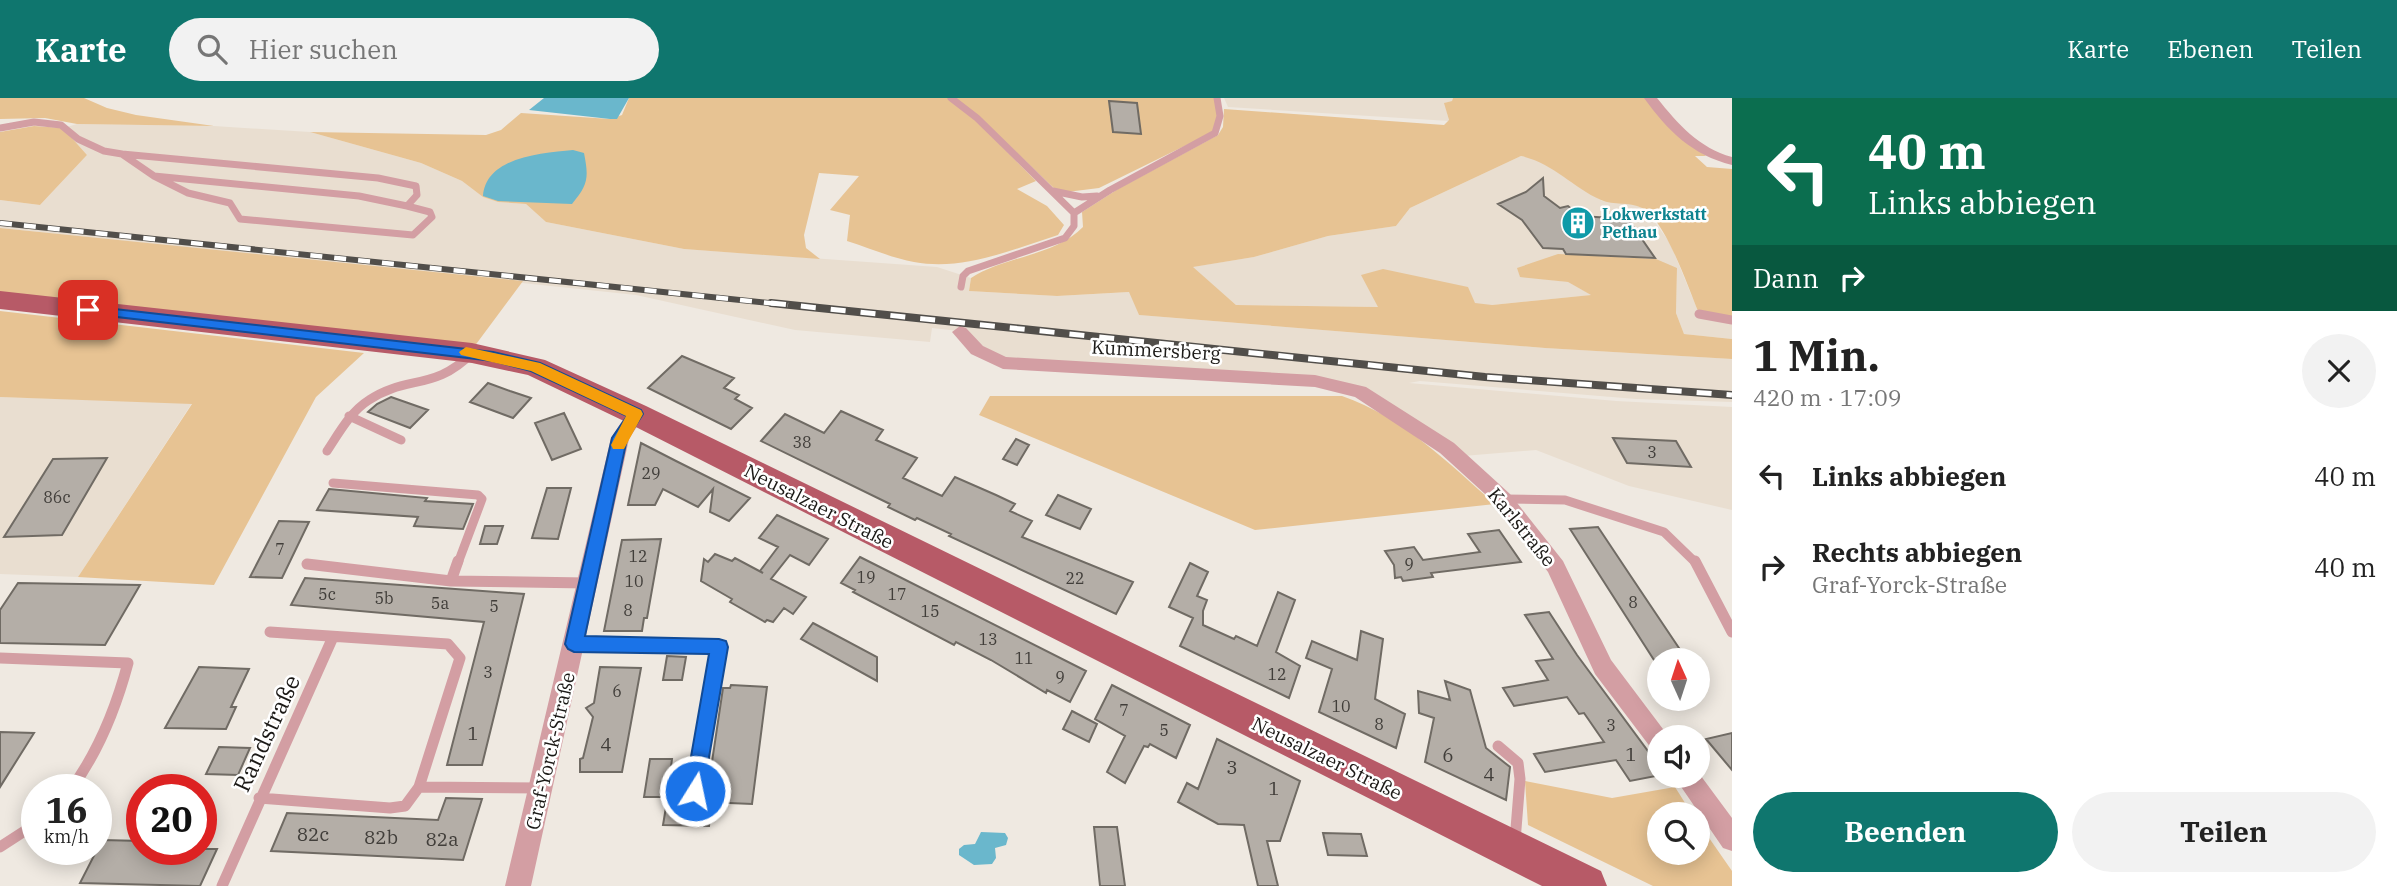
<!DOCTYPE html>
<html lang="de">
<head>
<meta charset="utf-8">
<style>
  :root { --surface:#fff; --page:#f2f2f2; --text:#222; --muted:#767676; --accent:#0f766e }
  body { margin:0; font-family:"IBM Plex Serif",serif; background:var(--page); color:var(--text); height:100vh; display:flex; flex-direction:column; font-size:26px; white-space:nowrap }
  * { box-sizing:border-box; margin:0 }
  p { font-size:23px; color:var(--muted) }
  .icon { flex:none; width:38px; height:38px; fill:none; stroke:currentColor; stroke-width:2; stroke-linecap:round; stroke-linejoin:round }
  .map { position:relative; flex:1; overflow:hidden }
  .sheet { display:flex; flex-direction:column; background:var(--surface); width:665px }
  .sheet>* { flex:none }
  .hud { background:#0b6e4f; color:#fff; overflow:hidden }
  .needle { width:46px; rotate:357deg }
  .controls { position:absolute; left:1647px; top:550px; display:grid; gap:14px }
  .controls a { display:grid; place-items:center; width:63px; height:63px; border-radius:50%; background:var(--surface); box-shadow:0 4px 18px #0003; font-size:35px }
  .speed { position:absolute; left:21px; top:676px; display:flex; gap:14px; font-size:35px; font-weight:700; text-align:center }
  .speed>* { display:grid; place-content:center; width:91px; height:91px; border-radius:50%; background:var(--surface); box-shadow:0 4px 18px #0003; line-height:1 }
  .speed small { font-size:18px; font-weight:400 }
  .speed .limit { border:10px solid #d22; background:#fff; color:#111 }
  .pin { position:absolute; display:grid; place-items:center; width:60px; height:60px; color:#fff; margin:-30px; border-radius:14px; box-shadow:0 4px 10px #0006 }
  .me { position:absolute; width:77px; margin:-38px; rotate:10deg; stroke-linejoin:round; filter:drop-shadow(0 0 5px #0008) }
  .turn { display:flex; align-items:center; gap:24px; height:147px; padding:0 21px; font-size:32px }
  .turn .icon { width:91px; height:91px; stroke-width:2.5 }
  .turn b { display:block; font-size:49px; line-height:60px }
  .then { display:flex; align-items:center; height:66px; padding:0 21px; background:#0003; gap:14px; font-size:26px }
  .round { display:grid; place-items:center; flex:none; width:74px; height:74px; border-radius:37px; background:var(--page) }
  .summary { display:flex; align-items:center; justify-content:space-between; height:119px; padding:0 21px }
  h1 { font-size:42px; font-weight:800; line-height:52px }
  .primary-button { display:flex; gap:14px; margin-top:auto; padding:14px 21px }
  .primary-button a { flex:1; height:80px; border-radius:42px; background:var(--accent); color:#fff; font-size:28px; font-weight:800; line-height:80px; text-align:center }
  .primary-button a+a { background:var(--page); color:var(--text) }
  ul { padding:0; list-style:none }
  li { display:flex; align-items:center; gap:21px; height:91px; padding:0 21px }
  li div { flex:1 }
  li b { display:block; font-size:26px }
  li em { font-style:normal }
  header { display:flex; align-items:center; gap:42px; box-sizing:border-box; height:98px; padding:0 35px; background:var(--accent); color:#fff }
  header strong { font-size:33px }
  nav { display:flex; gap:38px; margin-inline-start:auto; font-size:24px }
  .search { width:490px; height:63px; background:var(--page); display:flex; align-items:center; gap:18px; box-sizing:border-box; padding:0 24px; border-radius:38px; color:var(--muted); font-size:26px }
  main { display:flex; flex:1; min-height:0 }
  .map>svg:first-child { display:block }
  .built { fill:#e9ded0 }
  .green { fill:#e7c393 }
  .water { fill:#6ab7cc }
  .building { fill:#b4aea7; stroke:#706b64; stroke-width:2 }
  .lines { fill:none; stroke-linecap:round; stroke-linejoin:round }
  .lane-far2 { stroke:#d39ea3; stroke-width:7 }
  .lane-far1 { stroke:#d39ea3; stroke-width:9 }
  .lane { stroke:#d39ea3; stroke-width:11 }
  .street { fill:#d39ea3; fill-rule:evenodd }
  .primary { fill:#b75a67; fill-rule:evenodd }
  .rail-far1-casing { stroke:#514e4a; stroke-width:6 }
  .rail-casing { stroke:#514e4a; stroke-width:8 }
  .rail-far1 { stroke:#fff; stroke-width:4.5; stroke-dasharray:12; stroke-linecap:butt }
  .rail { stroke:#fff; stroke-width:5; stroke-dasharray:15; stroke-linecap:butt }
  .route { fill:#1a73e8; stroke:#114b97; stroke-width:2 }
  .slow { fill:#f59e0b }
  .labels { text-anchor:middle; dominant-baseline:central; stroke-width:5; stroke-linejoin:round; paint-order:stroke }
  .far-culture-label { font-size:16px; font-weight:bold; fill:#0d838f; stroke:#fff; text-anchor:start }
  .number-label { font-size:16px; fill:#413e3a }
  .street-label { font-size:19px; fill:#1b1916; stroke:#fff }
  .near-number-label { font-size:19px; fill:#413e3a }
  .near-street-label { font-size:23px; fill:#1b1916; stroke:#fff }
</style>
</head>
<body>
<header>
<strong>Karte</strong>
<div class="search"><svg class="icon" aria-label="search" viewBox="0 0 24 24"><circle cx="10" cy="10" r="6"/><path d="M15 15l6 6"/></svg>Hier suchen</div>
<nav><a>Karte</a><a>Ebenen</a><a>Teilen</a></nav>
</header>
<main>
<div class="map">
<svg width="1732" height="788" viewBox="0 0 1732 788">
  <rect width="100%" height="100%" fill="#efe9e1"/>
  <path class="built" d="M1224,0H1453L1452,3L1445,5L1449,23L1228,9Z
    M77,26L214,28L310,34L421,65L462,83L483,99L498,104L526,106L546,124L684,151L937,169L971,180L969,193L1057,198L1130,194L1139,217L1545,250L1732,261V304L1636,301L1420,283L1409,285L1616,303L1732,309V412L1629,388L1536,352L1463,358L1364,292L1026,262L1003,259L984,249L968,234L932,230L930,244L795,232L636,197L0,130V102L40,107L87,57L63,30Z
    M1521,58L1540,62L1602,103L1631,105L1646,112L1670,145L1698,213L1732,219V241L1684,236L1676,215L1677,170H1518L1520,178L1568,184L1592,197L1492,207L1379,209L1236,207L1192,169L1254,159L1328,138L1396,128L1410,110Z
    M0,299L192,305L78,479L0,476Z"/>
  <path class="green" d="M0,0H84L107,10L136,17L214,28L77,26L45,20L0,21Z
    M629,0H948L972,18L1036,83L1017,91L1047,108L1064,127L1058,137C1011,152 964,173 914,164C892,160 869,150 847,143L850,117L830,112L859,78L819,75L804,137L806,150L820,161L684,151L546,124L526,106L498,104L483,99L462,83L421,65L310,34L486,37L501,32L521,15L610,21L622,17Z
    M954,0H1214C1220,13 1220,24 1211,35L1099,90L1059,95L976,16Z
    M1453,0H1648L1685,42L1706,58H1695L1707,69L1732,71V219L1698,213C1688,189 1665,121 1642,110C1629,103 1614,108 1601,102C1572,89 1553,65 1521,58L1410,110L1396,128L1328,138L1254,159L1193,169L1236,207L1378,209L1361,177L1383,171L1468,189L1475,205L1492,207L1591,197L1568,184L1520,179L1517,170L1558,156L1656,161L1677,170L1676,215L1684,236L1732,241V261L1545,250L1139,217L1129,194L1057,198L969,193L971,180C1005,158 1055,158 1083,129L1082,114L1118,91L1218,37L1223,29L1224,11L1444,27L1449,22L1444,5L1452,3Z
    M34,28L63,30L87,57L40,107L0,102V34Z
    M0,130L523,183L474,249L0,197Z
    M0,213L364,255L316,299L214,487L78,479L192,306L0,299Z
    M990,298H1342C1403,319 1447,364 1495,406L1255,432L979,317Z
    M1525,683L1612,700L1675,689L1692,716H1659V754H1698V724L1732,773V788H1653L1528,727Z"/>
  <path class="water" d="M544,0H629L617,21H610L529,12Z
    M573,52L584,55C589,80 588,87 572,106L498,103L483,98C486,59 541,55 573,52Z
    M981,734L1005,735L1008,740L1006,747L995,750L996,760L992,766L974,767L959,757V751L964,747L975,746Z"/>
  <path class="building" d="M1109,3L1137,5L1141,36L1113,34Z
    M1543,80L1544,98L1560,110L1568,108L1580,118L1628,121L1655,160L1566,156L1563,151L1543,150L1522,122L1498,106L1526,94Z
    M682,258L734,280L724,290L739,297L735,301L752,310L731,331L648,290Z
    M488,285L510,293L531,300L513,320L470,304Z
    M391,299L428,312L410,330L368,314L377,306Z
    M841,313L883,332L876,342L917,360L903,380L942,398L955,379L996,397L1015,406L1010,413L1032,423L1022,439L1133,484L1116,516L949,438L951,436L917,420L915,422L888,409L890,406L761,343L785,316L824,335Z
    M564,315L581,351L552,362L535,325Z
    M1613,340L1676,343L1691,369L1627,365Z
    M1016,341L1029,347L1017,367L1003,361Z
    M641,345L676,363L750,400L729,423L710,414L713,391L698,409L663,391L655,407H628Z
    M107,360L62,437L4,439L53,361Z
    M547,390H571L558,441L532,440Z
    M329,391L427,400L425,403L473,406L463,431L414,428L418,419L317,412Z
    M1058,397L1091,411L1080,431L1046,417Z
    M777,417L828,441L809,467L790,457L771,481L806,499L793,516L784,510L773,524L767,522L765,524L730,504L732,501L701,483L704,461L708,464L715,456L732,463L735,460L763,475L760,473L778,449L759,440Z
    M279,423L309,424L282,480L250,479Z
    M485,428H503L497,446H480Z
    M1598,429L1630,477L1687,562H1654L1570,431Z
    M1499,432L1521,464L1431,475L1433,479L1403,483L1401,479L1395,480L1394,467L1385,453L1414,449L1423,462L1480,454L1468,436Z
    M661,441L647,520H644L642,533H604L622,442Z
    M860,459L1086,573L1070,604L1047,592L1046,595L991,562L956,544L954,547L853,494L855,492L841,485Z
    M1190,465L1208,474L1197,498L1207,502L1203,513V527L1234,541L1236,538L1257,548L1278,494L1295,502L1276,554L1300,568L1289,600L1180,548L1193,520L1169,509Z
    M305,480L524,496L482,667H447L484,524L291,507Z
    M18,485L140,487L105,547L0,545V512Z
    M1549,514L1577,557L1659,668L1661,677L1630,683L1616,662L1545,674L1534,656L1604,644L1584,615L1579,616L1567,599L1514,608L1503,590L1548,582L1536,563L1553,561L1525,517Z
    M813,525L877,559V583L801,541Z
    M1361,533L1383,541L1375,601L1405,616L1396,650L1319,614L1332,571L1306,560L1312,543L1357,562Z
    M667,558L686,559L682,582H663Z
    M199,569L249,571L231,609H236L226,631L165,630Z
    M600,569L641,570L622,674H580V661L583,660L593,619L586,610L594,605Z
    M1445,583L1470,592L1486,650L1510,669L1506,702L1425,664L1434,620L1419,615L1418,593L1450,602Z
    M731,587L767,589L752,706L706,704L723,590H730Z
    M1112,587L1190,627L1176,660L1150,646L1148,649L1144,648L1125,685L1107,674L1125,638L1095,621Z
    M1072,613L1097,626L1089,644L1063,631Z
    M0,634L34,635L0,689Z
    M1732,635V672L1706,641Z
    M1217,641L1300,683L1280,743H1267L1278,788H1258L1244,727L1218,726L1178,704L1187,685L1198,691Z
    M219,649L250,650L238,677L206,676Z
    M650,661H672L667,699H644Z
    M446,700L482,701L463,762L271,753L287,715L438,722Z
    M667,703L712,704L709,728L663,727Z
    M1094,729H1117L1125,788H1100Z
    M1323,735L1361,736L1367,758L1328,757Z
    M102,742L142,743V751H217L200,788L80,785Z"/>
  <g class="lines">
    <path class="lane-far2" d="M951,0L977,20L1074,115V128L1065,140L968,173L963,178L961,189
      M0,30L34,24L61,27L78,41L104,53L122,56L154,78L359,98L407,108
      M122,56L378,80L416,88L417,97L407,108L430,114L432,119L413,137L240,121L230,105L188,95L154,78
      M1053,93L1082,99L1097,98
      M1074,115L1110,92L1215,35L1220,18L1217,0"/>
    <path class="lane-far1" d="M1699,216L1732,222
      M349,318L401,342
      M327,353C339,335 350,314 369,302C406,277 435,293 472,255
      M333,385L478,397L482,401L458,465
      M1503,401L1565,402L1664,434L1696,465"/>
    <path class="lane" d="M1695,463L1732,534
      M307,466L451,483L587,485
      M451,483L458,463
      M574,546L719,549L695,693
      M0,560L128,565C116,610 99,653 71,691
      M1498,648L1518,665L1520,681L1515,743
      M419,689L541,690
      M259,700L390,710L405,708L419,689L460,560L448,546L270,534
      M0,749L37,725
      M222,788L333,539"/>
    <path class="street" d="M1644,0H1657C1678,26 1699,50 1732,59V67C1692,57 1668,33 1644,0Z
      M960,228L966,230L983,248L1006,259L1315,277L1366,289L1454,345L1510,396L1563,463L1611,562L1669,639H1659V653L1651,650L1595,576L1548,474L1496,406L1440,355L1355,299L1315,289L1003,271L971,256L952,234Z
      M636,309L642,311L645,316L629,341L531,788H505L611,340L630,311Z
      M1698,674L1732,720V753L1723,750L1673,677H1698Z"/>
    <path class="primary" d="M0,193L472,245L545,262L646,308L1601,773L1607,788H1542L626,324L528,277L472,265L0,211Z"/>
    <defs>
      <path id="rail-far1" d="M0,125L788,207"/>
      <path id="rail" d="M771,205L1485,279L1732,297"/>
    </defs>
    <use href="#rail-far1" class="rail-far1-casing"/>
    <use href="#rail" class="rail-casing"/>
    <use href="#rail-far1" class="rail-far1"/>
    <use href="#rail" class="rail"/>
  </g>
  <path class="route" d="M88,208L493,254L540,265L641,312L643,316L627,341L585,538L719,541L726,543L728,549L702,700L695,703L688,700L685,693L709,556L574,554L568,551L565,546L612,340L627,318L531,273L493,263L83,215V209Z"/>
  <path class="slow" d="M466,249L540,265L641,312L643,316L624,351H613L611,347L626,318L531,273L461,257L459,254Z"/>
  <defs>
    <symbol id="building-disc" viewBox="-11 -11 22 22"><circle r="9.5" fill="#0f9aa8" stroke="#fff"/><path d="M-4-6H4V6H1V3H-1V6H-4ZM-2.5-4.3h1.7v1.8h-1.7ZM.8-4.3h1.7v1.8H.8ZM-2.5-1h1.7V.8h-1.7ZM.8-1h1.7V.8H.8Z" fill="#fff"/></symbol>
  </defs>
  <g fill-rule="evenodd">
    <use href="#building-disc" x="1559" y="106" width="38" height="38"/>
  </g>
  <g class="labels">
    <g class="far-culture-label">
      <text x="1602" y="116">Lokwerkstatt<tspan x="1602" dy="18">Pethau</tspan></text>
    </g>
    <g class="number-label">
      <text x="802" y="344">38</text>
      <text x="1652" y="354">3</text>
      <text x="651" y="375">29</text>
      <text x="57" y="399">86c</text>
      <text x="280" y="451">7</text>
      <text x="638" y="458">12</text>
      <text x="1409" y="466">9</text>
      <text x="866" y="479">19</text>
      <text x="1075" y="480">22</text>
      <text x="634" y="483">10</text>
      <text x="327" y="496">5c</text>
      <text x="897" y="496">17</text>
      <text x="384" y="500">5b</text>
      <text x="1633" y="504">8</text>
      <text x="440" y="505">5a</text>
      <text x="494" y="508">5</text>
      <text x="628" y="512">8</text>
      <text x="930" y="513">15</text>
      <text x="988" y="541">13</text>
      <text x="1024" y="560">11</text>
      <text x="488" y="574">3</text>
      <text x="1277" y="576">12</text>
      <text x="1060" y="579">9</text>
      <text x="617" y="593">6</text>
      <text x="1341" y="608">10</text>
      <text x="1124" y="612">7</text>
      <text x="1379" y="626">8</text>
      <text x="1611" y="627">3</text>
      <text x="1164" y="632">5</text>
    </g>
    <g class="street-label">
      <text transform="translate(1156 252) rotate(3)">Kummersberg</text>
      <text transform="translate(819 408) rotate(27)">Neusalzaer Straße</text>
      <text transform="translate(1522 429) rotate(51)">Karlstraße</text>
      <text transform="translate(550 653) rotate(-77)">Graf-Yorck-Straße</text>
      <text transform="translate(1327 660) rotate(26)">Neusalzaer Straße</text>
    </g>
    <g class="near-number-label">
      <text x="473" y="635">1</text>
      <text x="606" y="646">4</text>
      <text x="1631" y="656">1</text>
      <text x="1448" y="657">6</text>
      <text x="1232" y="669">3</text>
      <text x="1489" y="676">4</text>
      <text x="1274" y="690">1</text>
      <text x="313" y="736">82c</text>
      <text x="381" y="739">82b</text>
      <text x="442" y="741">82a</text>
    </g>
    <g class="near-street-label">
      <text transform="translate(266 635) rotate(-65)">Randstraße</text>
    </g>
  </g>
</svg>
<div class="controls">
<a><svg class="needle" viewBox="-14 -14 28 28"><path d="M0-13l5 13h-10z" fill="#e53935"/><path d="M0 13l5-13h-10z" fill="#767676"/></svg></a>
<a><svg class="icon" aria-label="sound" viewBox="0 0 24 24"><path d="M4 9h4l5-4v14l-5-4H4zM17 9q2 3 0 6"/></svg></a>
<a><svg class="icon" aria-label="search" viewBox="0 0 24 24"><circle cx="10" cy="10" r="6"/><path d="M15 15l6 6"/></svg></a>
</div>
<div class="speed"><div>16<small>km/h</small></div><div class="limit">20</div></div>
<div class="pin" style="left:88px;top:212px;background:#d93025"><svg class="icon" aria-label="arrive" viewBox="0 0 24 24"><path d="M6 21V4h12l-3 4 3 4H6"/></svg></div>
<svg class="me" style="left:695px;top:693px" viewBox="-20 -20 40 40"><circle r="17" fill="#1a73e8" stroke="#fff" stroke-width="3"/><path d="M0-11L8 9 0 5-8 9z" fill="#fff"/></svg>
</div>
<section class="sheet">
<div class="hud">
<div class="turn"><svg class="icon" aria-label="left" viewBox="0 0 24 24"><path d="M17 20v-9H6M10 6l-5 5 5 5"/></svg><div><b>40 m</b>Links abbiegen</div></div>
<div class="then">Dann<svg class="icon" aria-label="right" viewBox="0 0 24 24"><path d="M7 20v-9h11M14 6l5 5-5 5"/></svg></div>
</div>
<div class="summary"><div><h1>1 Min.</h1><p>420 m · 17:09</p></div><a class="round"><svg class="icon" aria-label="close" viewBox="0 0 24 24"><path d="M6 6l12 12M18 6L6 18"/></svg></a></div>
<ul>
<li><svg class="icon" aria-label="left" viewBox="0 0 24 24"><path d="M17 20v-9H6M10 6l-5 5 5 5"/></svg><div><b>Links abbiegen</b></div><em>40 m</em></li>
<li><svg class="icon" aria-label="right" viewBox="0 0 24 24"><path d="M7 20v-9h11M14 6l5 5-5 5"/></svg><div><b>Rechts abbiegen</b><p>Graf-Yorck-Straße</p></div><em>40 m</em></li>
</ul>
<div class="primary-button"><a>Beenden</a><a>Teilen</a></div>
</section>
</main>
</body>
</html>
